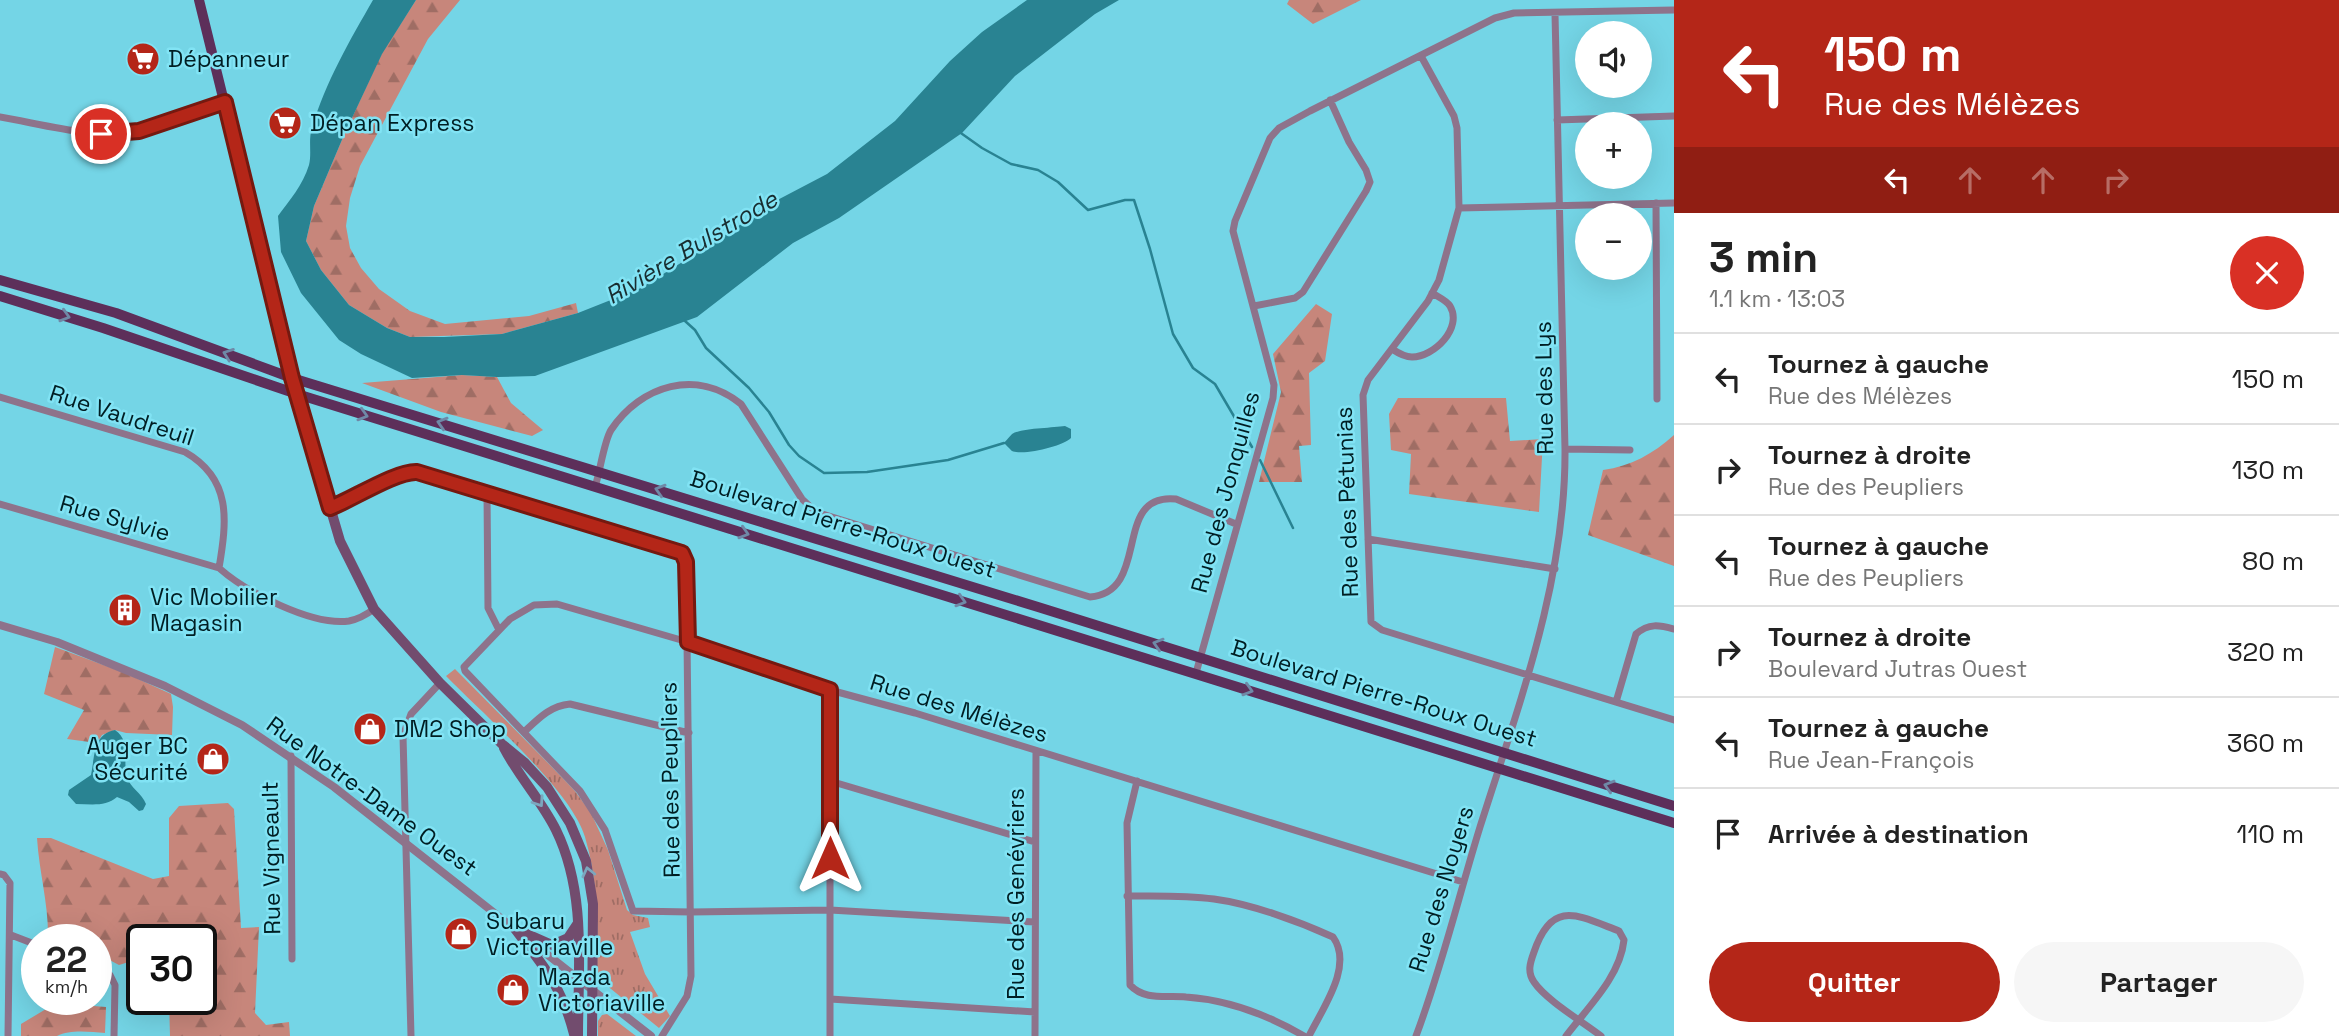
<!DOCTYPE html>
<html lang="fr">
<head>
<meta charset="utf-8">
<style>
  :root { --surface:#fff; --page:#f6f6f6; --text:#222; --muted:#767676; --line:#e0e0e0; --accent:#b42618 }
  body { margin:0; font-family:"Space Grotesk",sans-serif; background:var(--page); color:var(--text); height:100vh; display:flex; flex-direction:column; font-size:26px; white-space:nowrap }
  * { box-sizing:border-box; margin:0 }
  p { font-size:23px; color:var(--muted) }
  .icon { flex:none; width:38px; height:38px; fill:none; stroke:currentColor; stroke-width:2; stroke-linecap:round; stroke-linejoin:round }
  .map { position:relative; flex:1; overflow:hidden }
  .sheet { display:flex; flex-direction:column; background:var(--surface); width:665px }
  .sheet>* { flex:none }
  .top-card { background:#b42618; color:#fff; overflow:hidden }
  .tools { position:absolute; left:1575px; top:21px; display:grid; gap:14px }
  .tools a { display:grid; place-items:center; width:77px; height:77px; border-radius:50%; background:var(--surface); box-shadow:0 7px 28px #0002; font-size:35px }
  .speed { position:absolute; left:21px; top:924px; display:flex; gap:14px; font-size:35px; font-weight:700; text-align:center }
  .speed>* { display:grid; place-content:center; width:91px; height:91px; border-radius:50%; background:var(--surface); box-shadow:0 7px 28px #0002; line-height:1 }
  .speed small { font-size:18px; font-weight:400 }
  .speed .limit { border:4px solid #111; border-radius:10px; background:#fff; color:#111 }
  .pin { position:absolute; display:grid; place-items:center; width:60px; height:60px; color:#fff; margin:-30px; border:4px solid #fff; border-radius:50%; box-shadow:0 2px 7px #0007 }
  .me { position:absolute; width:77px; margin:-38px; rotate:0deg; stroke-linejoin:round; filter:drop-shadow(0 0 5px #0008) }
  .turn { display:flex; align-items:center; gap:24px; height:147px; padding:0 35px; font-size:32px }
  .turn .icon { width:91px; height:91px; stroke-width:2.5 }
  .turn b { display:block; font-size:49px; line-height:60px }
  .lanes { display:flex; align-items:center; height:66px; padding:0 35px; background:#0003; justify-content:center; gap:35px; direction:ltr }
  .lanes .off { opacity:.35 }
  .round { display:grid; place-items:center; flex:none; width:74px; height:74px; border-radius:37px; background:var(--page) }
  .summary { display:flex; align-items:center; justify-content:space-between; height:119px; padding:0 35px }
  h1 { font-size:42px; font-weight:700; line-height:52px }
  .action { display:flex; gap:14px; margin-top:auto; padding:14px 35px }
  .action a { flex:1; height:80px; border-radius:42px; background:var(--accent); color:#fff; font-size:28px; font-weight:700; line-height:80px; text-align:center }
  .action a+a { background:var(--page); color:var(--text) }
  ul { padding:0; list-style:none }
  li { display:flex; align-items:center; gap:21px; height:91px; padding:0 35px; border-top:2px solid var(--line) }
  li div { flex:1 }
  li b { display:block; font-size:26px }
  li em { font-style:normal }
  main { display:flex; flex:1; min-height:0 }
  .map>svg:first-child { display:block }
  .grass { fill:url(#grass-tufts) }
  .forest { fill:url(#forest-firs) }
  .water { fill:#298392 }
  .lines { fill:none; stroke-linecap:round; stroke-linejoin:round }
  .stream { stroke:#298392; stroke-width:2.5 }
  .minor { stroke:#8e738b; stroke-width:7 }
  .tertiary { stroke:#8e738b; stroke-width:8 }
  .secondary { stroke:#724c6e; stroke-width:10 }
  .primary { stroke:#5d2f5a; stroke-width:10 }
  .oneway { stroke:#6f89a7 }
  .oneway2 { stroke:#7ba7be }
  .route-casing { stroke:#751910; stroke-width:18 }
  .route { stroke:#b42618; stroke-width:12 }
  .labels { text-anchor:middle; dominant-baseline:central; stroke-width:5; stroke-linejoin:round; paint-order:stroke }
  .poi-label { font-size:23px; fill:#001e23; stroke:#81e3f4; text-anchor:start }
  .street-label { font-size:23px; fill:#001e23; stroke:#81e3f4 }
  .water-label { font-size:24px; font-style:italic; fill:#182d30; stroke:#81e3f4 }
</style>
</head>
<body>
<main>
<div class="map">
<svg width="1674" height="1036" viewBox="0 0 1674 1036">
  <defs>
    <pattern id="grass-tufts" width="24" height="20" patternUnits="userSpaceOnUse" patternTransform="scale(1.75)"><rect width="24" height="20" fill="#c7867b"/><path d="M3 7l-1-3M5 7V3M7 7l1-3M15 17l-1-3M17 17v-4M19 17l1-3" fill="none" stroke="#9f6d64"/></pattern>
    <pattern id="forest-firs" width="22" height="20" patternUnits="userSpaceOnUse" patternTransform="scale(1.75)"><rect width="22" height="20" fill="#c7867b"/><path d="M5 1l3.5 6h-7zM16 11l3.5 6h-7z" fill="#9f6d64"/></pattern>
  </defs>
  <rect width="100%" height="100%" fill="#74d5e6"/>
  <path class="grass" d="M455,669L552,767L575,791L591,813L608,850L627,910L633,915L648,918L650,927L630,932L645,974L670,1016L659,1028L600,980L597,970C598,925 598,881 585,837C571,790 483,714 446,676Z
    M607,1014L636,1036H598V1021L602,1015Z"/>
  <path class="forest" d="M416,0H460L428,39L360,166L350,198L346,226L350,248L361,268L379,289L410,311L445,324L529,316L576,303L578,313L502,334L410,337L387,328L349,305L321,270L306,241L314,206L344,135L382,53Z
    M1289,0H1361L1313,24L1287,4Z
    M1316,304L1332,314L1325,361L1309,373L1311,445L1299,446L1302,482H1259L1281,392L1273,354Z
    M462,375L497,377L511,403L543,430L532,436L441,412L362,383Z
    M1398,398H1506L1510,441L1543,439L1539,512L1409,494L1411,454L1391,450L1389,414Z
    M1674,435V566L1588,535L1603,470C1631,466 1653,454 1674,435Z
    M55,647L125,673L171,694L173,707L172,735L126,733L115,730L102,735L97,743L67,739L84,710L44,694Z
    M228,803L234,809L241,928L259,927L255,1013L266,1025L289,1022L290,1036H170L169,999H201V940H142V958L119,965L96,953V940H60L48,935C48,902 39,871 37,838H51L153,879L169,876V818L179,806Z
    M56,1003L106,1007L105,1033C90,1032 71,1029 57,1036H21V1024Z"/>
  <path class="water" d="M373,0H416L382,54L344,135L314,206L306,241L321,270L349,305L387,328L410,337H444L502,334L578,313L641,288L730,232L766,206L827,174L895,121L950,61L982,32L1027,0H1119L1095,14L1015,76L962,133L839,218L793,243L697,317L535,376L497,377L462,375L412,378L361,354L339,340L301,293L281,252L278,216C289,201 303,185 309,165C312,153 308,140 312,128C325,83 350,40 373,0Z
    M1065,426L1071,429V438C1063,446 1024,456 1012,451C1011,450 1005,444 1004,443C1005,442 1011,435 1012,434C1022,428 1052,428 1065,426Z
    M115,730C132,742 122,761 127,777C130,788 142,793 146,804L143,810L139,811L129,802L117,797C106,807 91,804 76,804L68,795L69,790L91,775C95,756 93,734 115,730Z"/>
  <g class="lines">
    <path class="stream" d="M958,131L982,148L1011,164L1038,170L1058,182L1088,210L1125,200H1134L1150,249L1173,334L1193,368L1215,384L1252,447
      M685,321L695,330L706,348L749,388L769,412L789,445L799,456L824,473L867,472L948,460L1004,443
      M1260,460L1293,528"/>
    <path class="minor" d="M1421,56L1454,116L1457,128L1459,208L1439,280L1428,301L1368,380L1363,395L1371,622L1382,630L1674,720
      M0,117C42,124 96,140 138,131C166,125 197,110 225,102
      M1557,120L1674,116
      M1656,203L1657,399
      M1459,208L1674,203
      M1254,306L1295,298L1303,292L1366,191L1370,182L1366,170L1349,142L1330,100
      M1392,349C1398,353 1405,357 1412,357C1434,357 1463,328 1450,306C1446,300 1438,297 1432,293
      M0,397L185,452C232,479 227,520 219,568C246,592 312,626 349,621C359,619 366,615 374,609
      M1565,449L1630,450
      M595,487C600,472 604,441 611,430C641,385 697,368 741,404L802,499L816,512L1090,597C1152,592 1111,492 1176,499L1236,524
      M487,493L488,608L499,630
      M0,504L219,568
      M330,508C353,499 396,471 417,472L682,553L686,556L691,976L687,996L662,1036
      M1368,539L1555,569
      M1196,673L1273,398L1274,385L1233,231L1235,221L1270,138L1279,128L1310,111L1495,18L1514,13L1674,10
      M830,690V1036
      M1616,702L1636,634C1649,623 1659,625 1674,629
      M524,732C539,718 550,706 570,704L689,733
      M291,756L292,959
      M830,781L1035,842
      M1137,781L1127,823L1130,985C1145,1001 1166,995 1186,997C1229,1000 1268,1015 1304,1036
      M0,874L4,875L10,883L8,1036
      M1127,896C1156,896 1185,895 1214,899C1251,904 1298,921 1333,937C1354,966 1322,1009 1309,1036
      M1035,922L830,910L691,912L633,911L605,830L580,791L465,671L464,667L510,619L534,605L557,604L688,642L830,690L915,713L1463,882
      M11,935L37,945
      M96,968L110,975L115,985L114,1036
      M830,999L1035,1012
      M411,1036L403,736L411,714L440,683
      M1035,1036L1036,752
      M1416,1036C1441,970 1459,895 1480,827C1519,704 1566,580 1565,449L1555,14
      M1566,1036C1588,1007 1620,977 1624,940L1619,931C1577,915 1552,899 1534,952C1530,963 1527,972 1534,982C1546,1000 1583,1022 1601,1036"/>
    <path class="tertiary" d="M0,625L57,642L165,686L242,725L334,787L651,1036"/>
    <path class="secondary" d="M297,394L340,541L374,609L440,683L502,744L524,762L547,787L570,823L586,861L593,904L592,1036
      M504,748C519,777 541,800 556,830C587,893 578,968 578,1036
      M515,929C544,966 562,987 574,1034
      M518,930L552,945L568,938L578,923"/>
    <path class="primary" d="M199,0L293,382
      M0,280L116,313L292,378L1038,607L1674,806
      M0,296L103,328L297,394L1674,823"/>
  </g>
  <defs><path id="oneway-chevron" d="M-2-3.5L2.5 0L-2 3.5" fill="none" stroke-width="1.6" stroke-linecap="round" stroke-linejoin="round" transform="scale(1.75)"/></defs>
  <g class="oneway">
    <use href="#oneway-chevron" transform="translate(65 316) rotate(17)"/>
    <use href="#oneway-chevron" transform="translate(228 354) rotate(-160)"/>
    <use href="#oneway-chevron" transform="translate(363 415) rotate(17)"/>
    <use href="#oneway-chevron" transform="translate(442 423) rotate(-163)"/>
    <use href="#oneway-chevron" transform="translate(660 490) rotate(-163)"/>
    <use href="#oneway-chevron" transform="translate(744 533) rotate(17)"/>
    <use href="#oneway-chevron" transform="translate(961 601) rotate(17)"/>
    <use href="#oneway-chevron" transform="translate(1158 644) rotate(-163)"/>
    <use href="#oneway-chevron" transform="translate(1248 690) rotate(17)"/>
    <use href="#oneway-chevron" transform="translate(1609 786) rotate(-163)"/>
  </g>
  <g class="oneway2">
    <use href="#oneway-chevron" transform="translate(539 802) rotate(56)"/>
    <use href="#oneway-chevron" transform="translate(588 872) rotate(-103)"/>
  </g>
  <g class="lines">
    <defs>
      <path id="route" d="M101,134L139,131L225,102L292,378L330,508C353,499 396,471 417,472L682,553L686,562L688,642L830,690V858"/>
    </defs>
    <use href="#route" class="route-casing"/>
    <use href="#route" class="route"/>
  </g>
  <defs>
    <symbol id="supermarket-disc" viewBox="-11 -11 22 22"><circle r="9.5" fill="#b42618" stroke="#81e3f4"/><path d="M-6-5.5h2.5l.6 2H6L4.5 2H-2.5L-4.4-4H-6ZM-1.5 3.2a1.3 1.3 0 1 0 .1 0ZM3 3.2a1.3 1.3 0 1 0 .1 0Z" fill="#fff"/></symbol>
    <symbol id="building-disc" viewBox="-11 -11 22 22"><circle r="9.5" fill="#b42618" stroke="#81e3f4"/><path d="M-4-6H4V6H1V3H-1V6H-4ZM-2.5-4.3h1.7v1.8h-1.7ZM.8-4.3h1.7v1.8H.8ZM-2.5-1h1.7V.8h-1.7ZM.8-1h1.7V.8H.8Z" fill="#fff"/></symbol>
    <symbol id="shop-disc" viewBox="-11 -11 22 22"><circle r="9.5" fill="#b42618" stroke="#81e3f4"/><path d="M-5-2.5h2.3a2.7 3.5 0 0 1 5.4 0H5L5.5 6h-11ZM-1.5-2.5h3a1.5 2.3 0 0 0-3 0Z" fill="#fff"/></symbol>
  </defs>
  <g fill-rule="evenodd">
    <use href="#supermarket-disc" x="124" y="40" width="38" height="38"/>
    <use href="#supermarket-disc" x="266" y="104" width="38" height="38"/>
    <use href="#building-disc" x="106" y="591" width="38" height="38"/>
    <use href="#shop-disc" x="351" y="710" width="38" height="38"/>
    <use href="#shop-disc" x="194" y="740" width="38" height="38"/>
    <use href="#shop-disc" x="442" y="915" width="38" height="38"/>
    <use href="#shop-disc" x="494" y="971" width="38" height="38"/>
  </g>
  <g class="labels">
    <g class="poi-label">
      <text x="168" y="59">Dépanneur</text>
      <text x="310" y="123">Dépan Express</text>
      <text x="150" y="597">Vic Mobilier<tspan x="150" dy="26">Magasin</tspan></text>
      <text x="394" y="729">DM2 Shop</text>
      <text x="188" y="746" text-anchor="end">Auger BC<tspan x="188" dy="26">Sécurité</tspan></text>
      <text x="486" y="921">Subaru<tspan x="486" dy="26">Victoriaville</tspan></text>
      <text x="538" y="977">Mazda<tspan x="538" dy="26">Victoriaville</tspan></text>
    </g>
    <g class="street-label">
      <text transform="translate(1544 388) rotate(-91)">Rue des Lys</text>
      <text transform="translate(122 415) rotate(18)">Rue Vaudreuil</text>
      <text transform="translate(1225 492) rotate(-75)">Rue des Jonquilles</text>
      <text transform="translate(1347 502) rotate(-92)">Rue des Pétunias</text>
      <text transform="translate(115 518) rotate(16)">Rue Sylvie</text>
      <text transform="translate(843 524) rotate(17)">Boulevard Pierre-Roux Ouest</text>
      <text transform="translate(1384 693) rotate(17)">Boulevard Pierre-Roux Ouest</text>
      <text transform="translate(959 708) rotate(17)">Rue des Mélèzes</text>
      <text transform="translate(670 780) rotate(-91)">Rue des Peupliers</text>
      <text transform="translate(372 796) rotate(36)">Rue Notre-Dame Ouest</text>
      <text transform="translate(271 858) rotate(-91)">Rue Vigneault</text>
      <text transform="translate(1441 889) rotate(-73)">Rue des Noyers</text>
      <text transform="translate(1016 894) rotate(-90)">Rue des Genévriers</text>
    </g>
    <g class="water-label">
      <text transform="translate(691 247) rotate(-31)">Rivière Bulstrode</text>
    </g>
  </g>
</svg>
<div class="tools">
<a><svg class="icon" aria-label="sound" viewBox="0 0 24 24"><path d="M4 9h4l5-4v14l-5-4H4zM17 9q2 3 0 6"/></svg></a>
<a>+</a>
<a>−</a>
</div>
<div class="speed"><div>22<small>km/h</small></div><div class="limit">30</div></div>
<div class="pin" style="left:101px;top:134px;background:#d93025"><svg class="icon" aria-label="arrive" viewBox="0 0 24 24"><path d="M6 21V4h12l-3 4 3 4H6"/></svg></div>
<svg class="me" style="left:830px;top:858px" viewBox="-20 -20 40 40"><path d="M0-17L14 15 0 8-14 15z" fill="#b42618" stroke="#fff" stroke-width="4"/></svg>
</div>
<section class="sheet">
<div class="top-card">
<div class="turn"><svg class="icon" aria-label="left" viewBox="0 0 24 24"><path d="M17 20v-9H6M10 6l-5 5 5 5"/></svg><div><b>150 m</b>Rue des Mélèzes</div></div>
<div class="lanes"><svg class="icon" aria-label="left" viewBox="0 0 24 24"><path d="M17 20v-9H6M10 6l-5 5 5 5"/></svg><svg class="icon off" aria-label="ahead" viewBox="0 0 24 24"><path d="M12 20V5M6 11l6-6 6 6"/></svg><svg class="icon off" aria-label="ahead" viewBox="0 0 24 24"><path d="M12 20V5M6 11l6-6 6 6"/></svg><svg class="icon off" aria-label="right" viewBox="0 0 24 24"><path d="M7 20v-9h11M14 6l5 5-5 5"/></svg></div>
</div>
<div class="summary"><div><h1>3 min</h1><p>1.1 km · 13:03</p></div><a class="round" style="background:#d93025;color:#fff"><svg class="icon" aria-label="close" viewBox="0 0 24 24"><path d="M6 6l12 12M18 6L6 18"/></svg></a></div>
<ul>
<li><svg class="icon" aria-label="left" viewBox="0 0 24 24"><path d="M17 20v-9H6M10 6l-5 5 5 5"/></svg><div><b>Tournez à gauche</b><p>Rue des Mélèzes</p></div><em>150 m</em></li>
<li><svg class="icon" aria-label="right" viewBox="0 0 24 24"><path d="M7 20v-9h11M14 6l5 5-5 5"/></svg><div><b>Tournez à droite</b><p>Rue des Peupliers</p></div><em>130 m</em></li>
<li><svg class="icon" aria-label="left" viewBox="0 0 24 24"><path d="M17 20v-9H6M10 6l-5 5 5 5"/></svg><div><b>Tournez à gauche</b><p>Rue des Peupliers</p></div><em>80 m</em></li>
<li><svg class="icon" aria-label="right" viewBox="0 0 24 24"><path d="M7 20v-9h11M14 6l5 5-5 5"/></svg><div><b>Tournez à droite</b><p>Boulevard Jutras Ouest</p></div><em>320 m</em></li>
<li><svg class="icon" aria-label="left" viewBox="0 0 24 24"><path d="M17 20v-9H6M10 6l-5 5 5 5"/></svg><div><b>Tournez à gauche</b><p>Rue Jean-François</p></div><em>360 m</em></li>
<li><svg class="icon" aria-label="arrive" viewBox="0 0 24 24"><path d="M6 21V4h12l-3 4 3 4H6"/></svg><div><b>Arrivée à destination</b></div><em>110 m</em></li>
</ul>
<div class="action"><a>Quitter</a><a>Partager</a></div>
</section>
</main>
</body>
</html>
